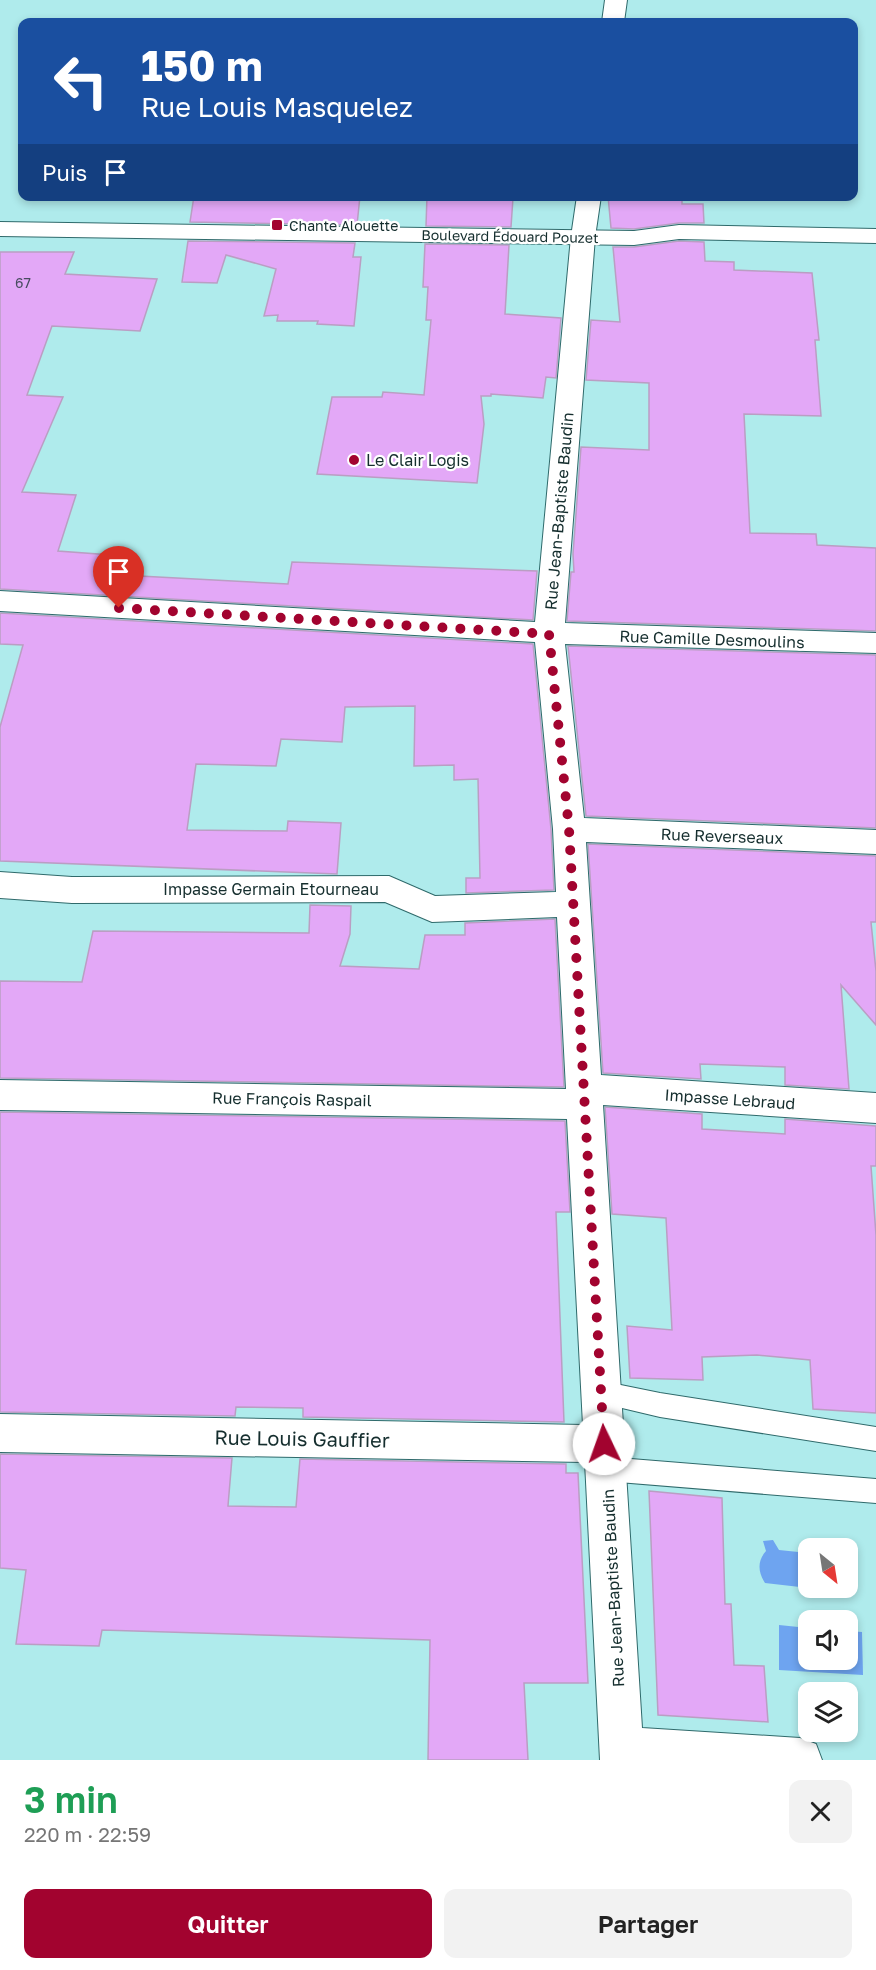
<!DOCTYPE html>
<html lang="fr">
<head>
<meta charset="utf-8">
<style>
  :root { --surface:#fff; --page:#f2f2f2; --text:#222; --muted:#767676; --accent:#a2032f }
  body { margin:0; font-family:"Golos Text",sans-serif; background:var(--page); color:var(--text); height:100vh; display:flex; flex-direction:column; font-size:22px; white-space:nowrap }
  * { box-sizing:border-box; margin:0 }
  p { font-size:20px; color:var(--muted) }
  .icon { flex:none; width:33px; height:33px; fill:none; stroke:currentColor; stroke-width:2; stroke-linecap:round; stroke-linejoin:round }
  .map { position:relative; height:1760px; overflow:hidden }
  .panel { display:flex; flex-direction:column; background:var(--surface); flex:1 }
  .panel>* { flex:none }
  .banner { position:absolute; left:18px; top:18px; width:840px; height:183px; border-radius:12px; box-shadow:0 3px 9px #0003; background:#1a4fa0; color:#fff; overflow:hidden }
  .needle { width:39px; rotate:150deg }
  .fabs { position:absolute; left:798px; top:1538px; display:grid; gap:12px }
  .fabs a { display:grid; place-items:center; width:60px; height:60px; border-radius:12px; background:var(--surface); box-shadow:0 3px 9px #0003; font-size:30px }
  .pin { position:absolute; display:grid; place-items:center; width:51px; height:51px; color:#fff; margin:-62px -26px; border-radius:50% 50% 50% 0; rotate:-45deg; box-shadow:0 0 6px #0007 }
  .pin .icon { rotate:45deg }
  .me { position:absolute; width:66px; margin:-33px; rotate:357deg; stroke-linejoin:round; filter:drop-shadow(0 0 4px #0008) }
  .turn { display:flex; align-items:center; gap:21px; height:126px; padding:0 24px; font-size:27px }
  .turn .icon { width:78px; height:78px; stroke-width:2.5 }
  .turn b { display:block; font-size:42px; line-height:51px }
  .then { display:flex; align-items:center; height:57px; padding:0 24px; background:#0003; gap:12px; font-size:22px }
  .round { display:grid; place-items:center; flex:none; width:63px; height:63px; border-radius:12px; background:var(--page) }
  .summary { display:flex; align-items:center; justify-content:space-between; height:102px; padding:0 24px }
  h1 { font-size:36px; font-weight:600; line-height:45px; color:#1e9e55 }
  .primary-button { display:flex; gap:12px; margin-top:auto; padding:12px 24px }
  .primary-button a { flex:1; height:69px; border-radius:12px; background:var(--accent); color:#fff; font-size:24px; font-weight:600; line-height:69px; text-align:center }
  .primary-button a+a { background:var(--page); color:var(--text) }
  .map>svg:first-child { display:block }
  .water { fill:#6ea4f0 }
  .building { fill:#e3a8f7; stroke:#ba9ec3; stroke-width:1.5 }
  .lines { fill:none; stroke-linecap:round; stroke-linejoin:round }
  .service-casing { stroke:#2f6a6b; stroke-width:2 }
  .minor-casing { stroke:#2f6a6b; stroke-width:2 }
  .tertiary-casing { stroke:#2f6a6b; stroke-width:2 }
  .service { fill:#fff; fill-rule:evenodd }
  .minor { fill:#fff; fill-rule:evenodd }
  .tertiary { fill:#fff; fill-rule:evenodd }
  .route { stroke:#a2032f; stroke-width:10; stroke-dasharray:0 18 }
  .poi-dot { fill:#a2032f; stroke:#fff; stroke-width:2 }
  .labels { text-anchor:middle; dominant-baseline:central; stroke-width:4.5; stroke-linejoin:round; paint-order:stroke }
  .far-poi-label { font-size:14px; fill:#152e2e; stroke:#fff; text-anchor:start }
  .far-street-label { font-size:14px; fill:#152e2e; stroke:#fff }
  .number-label { font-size:14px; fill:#484c60 }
  .poi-label { font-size:16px; fill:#152e2e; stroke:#fff; text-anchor:start }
  .street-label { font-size:16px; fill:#152e2e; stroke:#fff }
  .near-street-label { font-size:20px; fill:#152e2e; stroke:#fff }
</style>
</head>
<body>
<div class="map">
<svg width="876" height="1760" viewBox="0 0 876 1760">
  <rect width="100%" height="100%" fill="#afebec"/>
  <path class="water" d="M773,1540L779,1550L808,1553V1587H828L826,1590L765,1583C758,1572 757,1561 766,1551L763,1541Z
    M779,1625L808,1628V1659H848V1631L862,1632L863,1675L779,1670Z"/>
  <path class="building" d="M194,196H360L357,225L190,222Z
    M427,196L513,198L511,227L426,226Z
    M608,196H682V204H703L704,223H679L634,229L611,228Z
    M188,241L355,243L353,257H361L354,326L317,324L318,321H277L278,315L264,316L276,269L226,255L217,283L182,282Z
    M679,241L704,242L705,261L734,262V270L812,273L819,340H815L821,416L744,414L750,533L816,534L817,545L876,548V631L567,621L571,572H574L573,554L581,447L649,450V383L586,380L591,320L620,322L613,247H634Z
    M425,244L509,245L505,314L561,318L556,378L546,377L543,398L491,394V396H481L484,424L477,483L317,474L332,397H382L383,392L424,395L431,320H426L428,287H423Z
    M0,252H74L65,274L157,279L140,331L52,326L27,395L63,397L22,492L76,495L58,551L125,556L121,575L288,584L292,562L537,571L533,620L0,589Z
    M0,613L533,644L551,829L554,890L466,893V878H480L478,779L454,780V765L414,766L415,706L345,707L342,742L281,739L276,766L196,764L187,830L287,831L288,821L341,823L337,874L0,861V727L23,645L0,644Z
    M568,646L876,655V828L586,816Z
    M588,844L876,856V922H871L876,971V1025L841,985L849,1089L785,1085V1067L700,1064L701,1079L603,1073Z
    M310,905L351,906L350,934L340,966L419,969L425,935H465V923L555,919L564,1087L0,1078V981L82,982L93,931L309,933Z
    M605,1107L702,1114V1129L785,1134V1119L876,1126V1166H871L876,1235V1413L813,1409L810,1360L757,1355L702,1357L703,1380L630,1378L627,1326L672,1330L666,1218L612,1214Z
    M0,1112L565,1121L570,1212H556L564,1422L303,1417V1408L236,1407L235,1416L0,1412Z
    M0,1454L232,1458L228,1506L296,1507L300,1459L566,1464V1473H578L588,1683H524L528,1760H428L430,1640L102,1630L99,1646L16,1644L26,1570L0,1568Z
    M649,1491L722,1498L725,1604H731L734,1665L764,1666L768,1722L658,1715Z"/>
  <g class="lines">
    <defs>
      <path id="service" d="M601,1381L660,1393L876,1427V1451L660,1417L601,1403L592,1400L588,1392L592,1384Z
        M606,1457L876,1479V1503L606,1481L597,1478L593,1469L597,1460Z"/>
      <path id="minor" d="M605,0H627L624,22H602Z
        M577,196H601L595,237L565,623L876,633V653L565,644L584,818L876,830V854L586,842L601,1075L876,1093V1123L603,1105L642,1728L800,1738L816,1744L822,1760H600L585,1462L0,1452V1414L583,1425L567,1119L0,1110V1080L566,1089L557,917L432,922L385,902L72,903L0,898V872L72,877L389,876L435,896L556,892L553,829L535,642L0,611V591L535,622L571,237Z"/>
      <path id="tertiary" d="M0,222L634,231L679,225L876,229V243L679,239L634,245L0,236Z"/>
    </defs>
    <use href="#service" class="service-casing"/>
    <use href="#minor" class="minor-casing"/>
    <use href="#tertiary" class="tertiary-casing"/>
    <use href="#service" class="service"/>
    <use href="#minor" class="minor"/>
    <use href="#tertiary" class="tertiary"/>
  </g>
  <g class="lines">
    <path class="route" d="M119,608L549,634L569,829L604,1444"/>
  </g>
  <g class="poi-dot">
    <rect x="271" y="219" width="12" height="12" rx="3"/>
    <circle cx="354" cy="460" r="6"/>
  </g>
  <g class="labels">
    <g class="far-poi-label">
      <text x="289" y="225">Chante Alouette</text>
    </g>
    <g class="far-street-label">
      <text transform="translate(510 236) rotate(1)">Boulevard Édouard Pouzet</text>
    </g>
    <g class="number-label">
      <text x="23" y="282">67</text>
    </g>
    <g class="poi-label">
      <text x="366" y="460">Le Clair Logis</text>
    </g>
    <g class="street-label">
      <text transform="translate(559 511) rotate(-85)">Rue Jean-Baptiste Baudin</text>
      <text transform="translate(712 639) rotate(2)">Rue Camille Desmoulins</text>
      <text transform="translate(722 836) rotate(2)">Rue Reverseaux</text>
      <text x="271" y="889">Impasse Germain Etourneau</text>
      <text transform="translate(292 1099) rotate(1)">Rue François Raspail</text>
      <text transform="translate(730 1099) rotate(4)">Impasse Lebraud</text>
      <text transform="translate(613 1588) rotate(-93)">Rue Jean-Baptiste Baudin</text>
    </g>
    <g class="near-street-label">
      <text transform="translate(302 1438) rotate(1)">Rue Louis Gauffier</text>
    </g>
  </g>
</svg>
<div class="fabs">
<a><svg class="needle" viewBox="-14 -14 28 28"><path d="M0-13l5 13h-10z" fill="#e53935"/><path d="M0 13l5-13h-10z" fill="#767676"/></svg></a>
<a><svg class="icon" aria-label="sound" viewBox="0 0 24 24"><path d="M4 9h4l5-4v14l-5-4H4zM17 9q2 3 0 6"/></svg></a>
<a><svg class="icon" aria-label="layers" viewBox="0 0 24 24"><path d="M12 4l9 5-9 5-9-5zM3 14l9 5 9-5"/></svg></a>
</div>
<div class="pin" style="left:119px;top:608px;background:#d93025"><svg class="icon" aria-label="arrive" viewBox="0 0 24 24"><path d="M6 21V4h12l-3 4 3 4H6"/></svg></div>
<svg class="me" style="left:604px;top:1444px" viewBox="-20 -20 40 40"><circle r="19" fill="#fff"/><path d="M0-13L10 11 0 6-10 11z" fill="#a2032f"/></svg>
<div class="banner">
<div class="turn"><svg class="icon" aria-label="left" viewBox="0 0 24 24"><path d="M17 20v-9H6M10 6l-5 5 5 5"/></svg><div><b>150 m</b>Rue Louis Masquelez</div></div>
<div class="then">Puis<svg class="icon" aria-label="arrive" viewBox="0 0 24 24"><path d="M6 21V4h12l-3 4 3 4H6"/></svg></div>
</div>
</div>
<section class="panel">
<div class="summary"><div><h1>3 min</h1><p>220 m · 22:59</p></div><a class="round"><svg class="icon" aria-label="close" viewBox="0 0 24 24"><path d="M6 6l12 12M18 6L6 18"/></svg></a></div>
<div class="primary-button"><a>Quitter</a><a>Partager</a></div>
</section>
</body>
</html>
